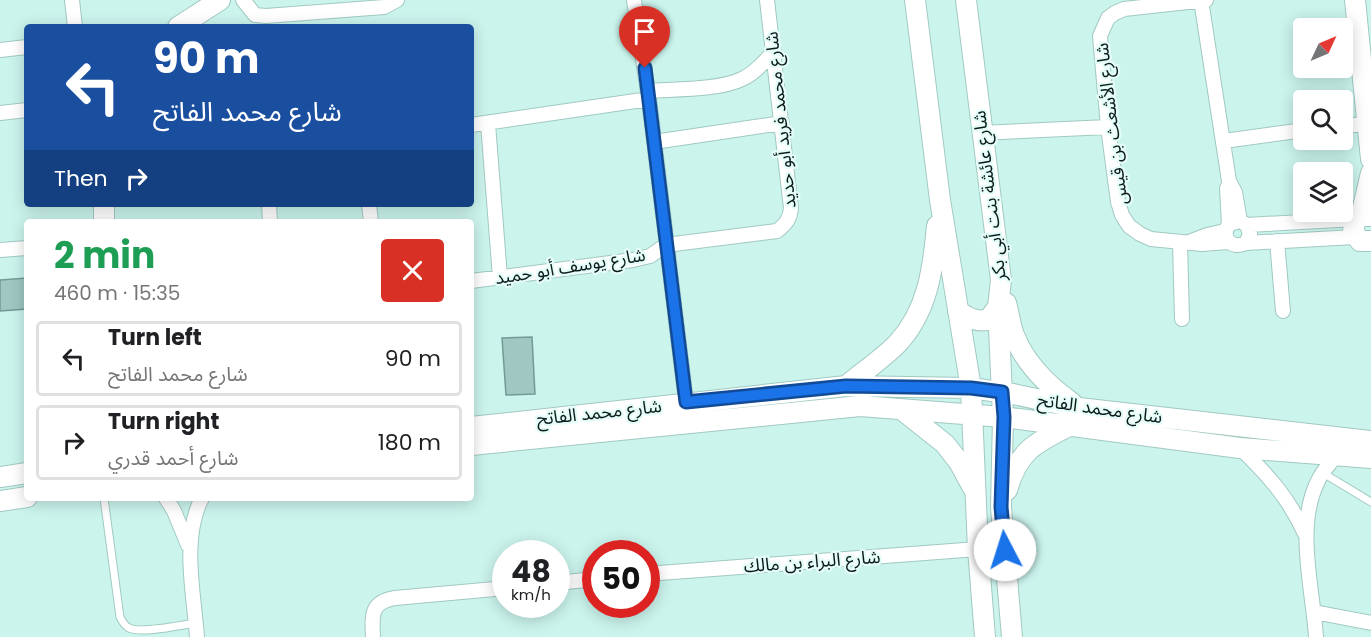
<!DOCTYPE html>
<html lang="en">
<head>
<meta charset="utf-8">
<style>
  :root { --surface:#fff; --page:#f6f6f6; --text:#202124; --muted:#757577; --line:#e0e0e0 }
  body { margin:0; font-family:Poppins,"Noto Sans Arabic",sans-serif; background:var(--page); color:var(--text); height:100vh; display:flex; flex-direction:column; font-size:22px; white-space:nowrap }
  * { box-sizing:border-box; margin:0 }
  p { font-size:20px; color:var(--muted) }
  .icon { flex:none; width:33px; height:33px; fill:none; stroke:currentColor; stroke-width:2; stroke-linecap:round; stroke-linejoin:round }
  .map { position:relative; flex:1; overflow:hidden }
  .sheet { position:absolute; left:24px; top:219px; width:450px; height:282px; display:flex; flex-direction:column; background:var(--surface); border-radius:6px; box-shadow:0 3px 15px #0003 }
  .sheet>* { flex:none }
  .banner { position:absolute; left:24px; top:24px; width:450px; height:183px; border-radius:6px; box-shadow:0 3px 15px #0003; background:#1a4fa0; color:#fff; overflow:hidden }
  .needle { width:39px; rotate:46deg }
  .buttons { position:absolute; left:1293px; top:18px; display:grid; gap:12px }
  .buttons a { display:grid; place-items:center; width:60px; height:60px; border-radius:6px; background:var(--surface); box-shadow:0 3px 15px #0003; font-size:30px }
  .speed { position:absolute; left:492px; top:540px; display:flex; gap:12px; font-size:30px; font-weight:700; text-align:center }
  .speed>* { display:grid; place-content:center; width:78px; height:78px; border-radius:50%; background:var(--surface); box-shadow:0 3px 15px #0003; line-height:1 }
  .speed small { font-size:15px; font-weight:400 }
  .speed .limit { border:9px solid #d22; background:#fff; color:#111 }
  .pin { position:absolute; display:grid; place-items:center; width:51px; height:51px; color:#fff; margin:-62px -26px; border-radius:50% 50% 50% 0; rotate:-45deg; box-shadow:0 0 6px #0007 }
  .pin .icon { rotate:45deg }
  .me { position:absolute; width:66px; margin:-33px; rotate:355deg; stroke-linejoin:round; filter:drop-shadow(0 0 4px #0008) }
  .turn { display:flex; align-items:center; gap:21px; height:126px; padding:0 30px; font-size:27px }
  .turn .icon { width:78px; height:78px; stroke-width:2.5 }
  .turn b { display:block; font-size:42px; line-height:51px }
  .then { display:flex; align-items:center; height:57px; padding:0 30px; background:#0003; gap:12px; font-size:22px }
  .round { display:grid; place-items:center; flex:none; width:63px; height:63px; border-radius:6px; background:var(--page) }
  .head { display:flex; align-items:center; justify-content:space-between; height:102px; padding:0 30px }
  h1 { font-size:36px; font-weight:700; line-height:45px; color:#1e9e55 }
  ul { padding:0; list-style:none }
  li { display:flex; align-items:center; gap:18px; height:75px; margin:0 12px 9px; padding:0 18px; border:3px solid var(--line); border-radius:6px }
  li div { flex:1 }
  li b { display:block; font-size:22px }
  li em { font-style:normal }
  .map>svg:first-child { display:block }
  .building { fill:#a0c7c1; stroke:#749a94; stroke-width:1.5 }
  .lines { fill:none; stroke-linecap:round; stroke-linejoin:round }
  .lane-casing { stroke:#a1c9c2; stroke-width:9 }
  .street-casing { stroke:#a1c9c2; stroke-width:16 }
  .secondary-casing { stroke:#a1c9c2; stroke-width:22 }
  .lane { stroke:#fff; stroke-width:7 }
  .street { stroke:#fff; stroke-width:14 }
  .secondary { stroke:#fff; stroke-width:20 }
  .route-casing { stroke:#114b97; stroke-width:15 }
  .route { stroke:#1a73e8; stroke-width:10 }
  .labels { text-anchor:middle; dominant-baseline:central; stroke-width:4.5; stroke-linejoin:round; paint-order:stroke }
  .street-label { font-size:18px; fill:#0c1b19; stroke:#e5fdf9 }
</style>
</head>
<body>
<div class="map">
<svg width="1371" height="637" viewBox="0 0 1371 637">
  <rect width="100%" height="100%" fill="#cbf4ed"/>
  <path class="building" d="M27,278V309L0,311V280Z
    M532,337L535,394L506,395L502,338Z"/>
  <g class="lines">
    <defs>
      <path id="lane" d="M1323,473L1371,502
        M104,498L120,617C122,621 125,626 129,628C142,634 181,625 196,623"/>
      <path id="street" d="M72,0L75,27
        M243,0L255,15L266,16L384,7L397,0
        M634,0L649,99L686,402
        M1201,0L1229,181L1235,192L1240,221
        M1206,0L1124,9L1115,13L1108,18L1100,36L1108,127L1118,202L1122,215L1129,226L1140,234L1151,239L1202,244L1228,242
        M0,50L27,47
        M648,91C674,89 720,90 742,79C755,73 765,61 774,51
        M0,113L27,110
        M488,124L500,277
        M471,125L649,99
        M1342,126L1367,124
        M981,133L1108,127
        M1224,141L1304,130
        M654,142L782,123
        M1227,188L1229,224
        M269,204L270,222
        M369,204L371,222
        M1247,225L1356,219
        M1277,241L1283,311
        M1189,242L1207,235L1225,231
        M1180,243L1182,319
        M1246,243L1250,234L1247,225L1240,221L1229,224C1220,238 1232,250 1246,243L1355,237
        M0,250L27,248
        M471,281L633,260L650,256L666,245L777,231C786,224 790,219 791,208L767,0
        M1240,448C1268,475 1289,498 1305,534
        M166,498L174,511L188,545
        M646,574L978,549
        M556,583L596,579
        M1314,612L1371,623
        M197,637C194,594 181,538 202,498
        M373,637C372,616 370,602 395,598L506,588
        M1316,637C1313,589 1295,526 1318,481C1322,471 1331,463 1337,454"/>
      <path id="secondary" d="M915,0L940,200L971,388L978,549L985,637
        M966,0L1001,280L998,307L1003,417L1001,507L1012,637
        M1355,0L1371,159
        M178,27L220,0
        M104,204V222
        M1361,216L1371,173
        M1371,216H1361L1356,219L1353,231L1360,241H1371
        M1006,303C1009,313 1010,325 1014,335C1025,364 1047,385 1072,403
        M958,311C968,318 976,322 988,320L998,307
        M846,386C863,372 882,359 897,344C928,311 933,269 937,226
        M901,409L945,444L959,462L973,488
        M471,427L846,386L971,388L1013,394L1079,408L1371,441
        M471,445L860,406L1003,417L1240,448L1371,458
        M0,477L27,473
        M1007,490C1018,452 1033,444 1067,427
        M0,501L27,497"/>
    </defs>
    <use href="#lane" class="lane-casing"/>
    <use href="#street" class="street-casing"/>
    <use href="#secondary" class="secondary-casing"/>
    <use href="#lane" class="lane"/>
    <use href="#street" class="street"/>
    <use href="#secondary" class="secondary"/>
  </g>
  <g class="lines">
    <defs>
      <path id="route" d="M645,68L686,402L846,386L971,388L1002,392L1004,417L1001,507L1005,550"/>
    </defs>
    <use href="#route" class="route-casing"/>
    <use href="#route" class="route"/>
  </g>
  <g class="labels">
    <g class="street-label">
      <text transform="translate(780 120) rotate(-96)">شارع محمد فريد أبو حديد</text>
      <text transform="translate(1111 124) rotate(-97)">شارع الأشعث بن قيس</text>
      <text transform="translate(989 196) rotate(-97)">شارع عائشة بنت أبي بكر</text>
      <text transform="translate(570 266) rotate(-9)">شارع يوسف أبو حميد</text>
      <text transform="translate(1100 408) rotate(8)">شارع محمد الفاتح</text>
      <text transform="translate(599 412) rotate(-6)">شارع محمد الفاتح</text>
      <text transform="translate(812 561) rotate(-4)">شارع البراء بن مالك</text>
    </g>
  </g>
</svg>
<div class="buttons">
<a><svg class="needle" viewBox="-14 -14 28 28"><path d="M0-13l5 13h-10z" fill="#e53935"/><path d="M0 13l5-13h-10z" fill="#757577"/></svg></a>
<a><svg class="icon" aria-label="search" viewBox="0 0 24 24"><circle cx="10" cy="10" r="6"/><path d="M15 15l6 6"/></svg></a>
<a><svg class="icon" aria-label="layers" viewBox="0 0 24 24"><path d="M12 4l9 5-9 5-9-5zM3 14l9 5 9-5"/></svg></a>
</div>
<div class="speed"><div>48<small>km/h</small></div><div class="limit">50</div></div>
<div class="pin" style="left:645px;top:68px;background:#d93025"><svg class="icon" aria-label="arrive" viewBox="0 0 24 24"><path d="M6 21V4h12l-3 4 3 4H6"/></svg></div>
<svg class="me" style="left:1005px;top:550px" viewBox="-20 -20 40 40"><circle r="19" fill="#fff"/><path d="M0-13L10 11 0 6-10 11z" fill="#1a73e8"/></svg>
<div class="banner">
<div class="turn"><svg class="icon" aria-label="left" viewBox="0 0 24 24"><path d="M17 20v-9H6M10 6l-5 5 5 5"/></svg><div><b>90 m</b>شارع محمد الفاتح</div></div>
<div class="then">Then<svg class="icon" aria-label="right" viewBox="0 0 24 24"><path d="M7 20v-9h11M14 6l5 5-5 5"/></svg></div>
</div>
<section class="sheet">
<div class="head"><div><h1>2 min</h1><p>460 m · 15:35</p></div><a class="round" style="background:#d93025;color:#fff"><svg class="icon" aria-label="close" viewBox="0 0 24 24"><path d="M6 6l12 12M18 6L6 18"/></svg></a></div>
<ul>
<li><svg class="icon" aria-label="left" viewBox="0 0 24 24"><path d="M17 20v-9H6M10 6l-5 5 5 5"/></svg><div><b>Turn left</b><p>شارع محمد الفاتح</p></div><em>90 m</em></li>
<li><svg class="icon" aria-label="right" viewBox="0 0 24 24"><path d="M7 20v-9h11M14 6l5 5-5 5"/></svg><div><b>Turn right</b><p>شارع أحمد قدري</p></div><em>180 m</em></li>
</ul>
</section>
</div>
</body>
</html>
